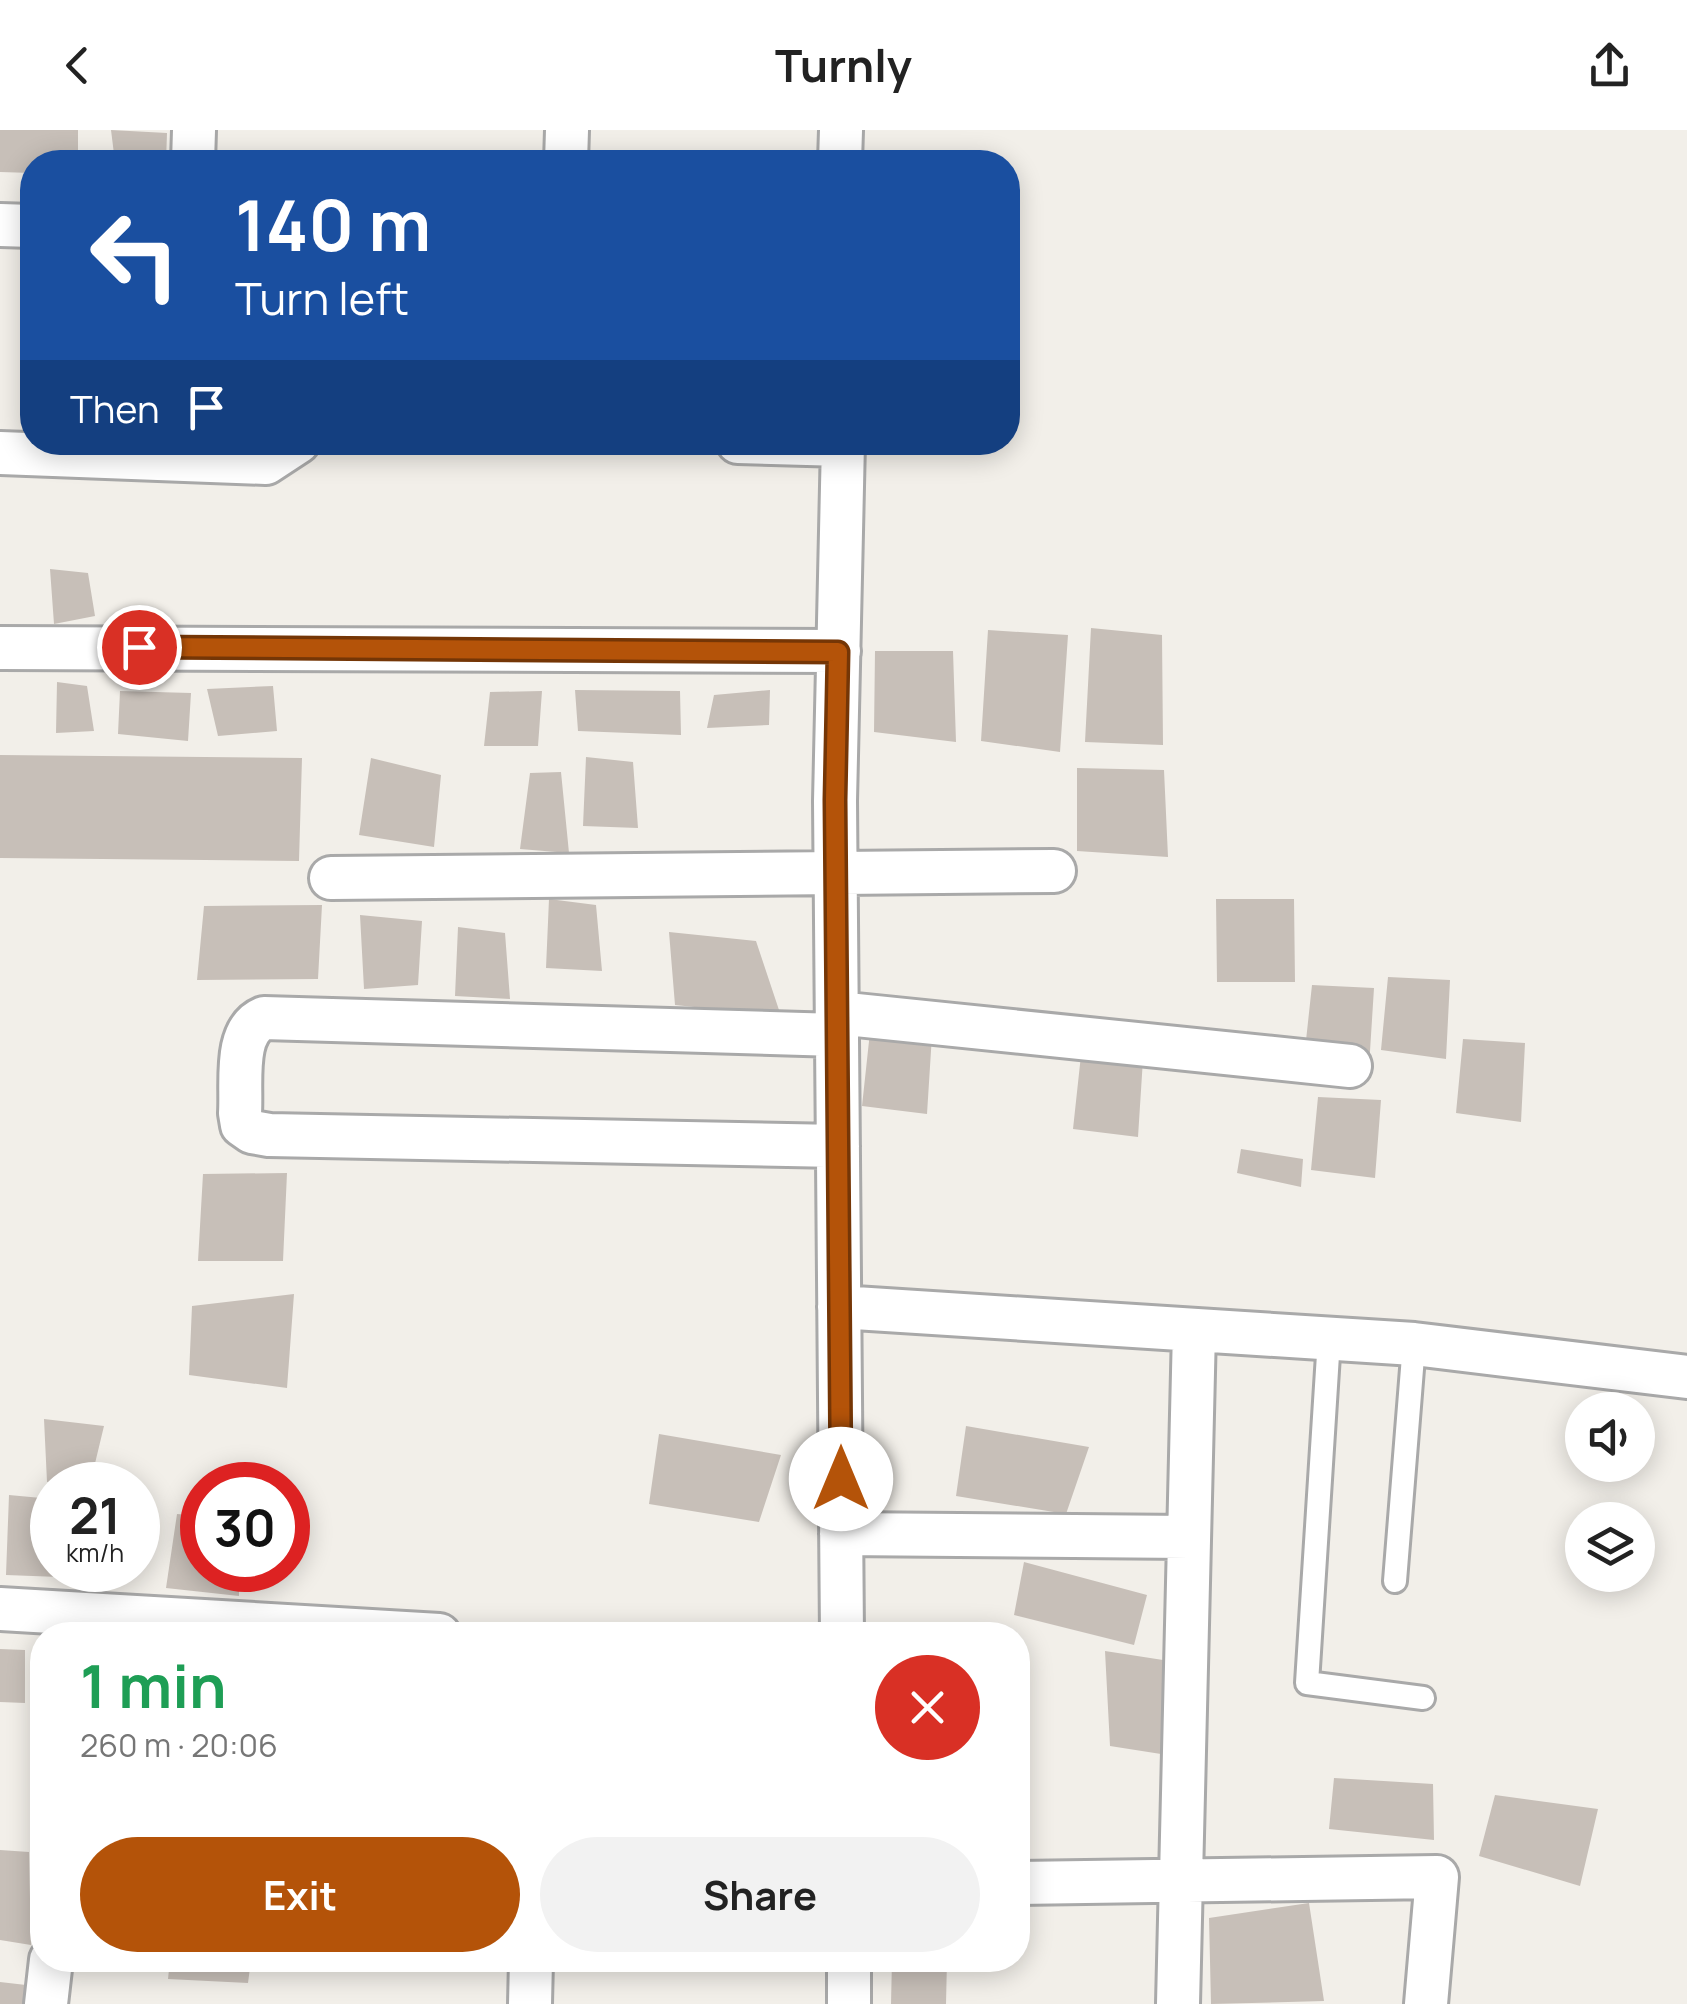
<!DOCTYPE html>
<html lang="en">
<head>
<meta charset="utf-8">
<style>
  :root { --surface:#fff; --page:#f2f2f2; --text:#222; --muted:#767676; --accent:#b45309 }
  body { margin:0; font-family:Manrope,sans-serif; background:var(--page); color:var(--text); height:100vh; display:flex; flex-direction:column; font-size:38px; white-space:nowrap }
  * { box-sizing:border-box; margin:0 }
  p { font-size:32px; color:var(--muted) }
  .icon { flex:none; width:55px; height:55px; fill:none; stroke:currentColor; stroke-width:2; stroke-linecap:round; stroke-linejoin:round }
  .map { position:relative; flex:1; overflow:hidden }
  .panel { position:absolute; left:30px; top:1492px; width:1000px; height:350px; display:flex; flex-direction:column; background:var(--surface); border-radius:40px; box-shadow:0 5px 25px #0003 }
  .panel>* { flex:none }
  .banner { position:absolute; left:20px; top:20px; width:1000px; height:305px; border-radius:40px; box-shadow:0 5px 25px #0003; background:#1a4fa0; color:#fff; overflow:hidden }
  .fabs { position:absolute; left:1565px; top:1262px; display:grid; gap:20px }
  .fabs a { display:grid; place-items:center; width:90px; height:90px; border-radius:50%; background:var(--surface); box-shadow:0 5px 25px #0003; font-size:50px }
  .speed { position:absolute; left:30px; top:1332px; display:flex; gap:20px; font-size:50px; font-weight:700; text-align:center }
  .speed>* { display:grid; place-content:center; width:130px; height:130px; border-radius:50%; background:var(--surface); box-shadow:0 5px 25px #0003; line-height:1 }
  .speed small { font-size:25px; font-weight:400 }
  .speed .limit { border:15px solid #d22; background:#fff; color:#111 }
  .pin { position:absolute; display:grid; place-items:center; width:85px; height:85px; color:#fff; margin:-42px; border:5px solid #fff; border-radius:50%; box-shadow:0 2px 10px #0007 }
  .me { position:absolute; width:110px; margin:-55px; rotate:0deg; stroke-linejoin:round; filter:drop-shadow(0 0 8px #0008) }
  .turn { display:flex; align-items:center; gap:35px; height:210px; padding:0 50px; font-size:45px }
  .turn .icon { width:130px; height:130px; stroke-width:2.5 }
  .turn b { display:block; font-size:70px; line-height:85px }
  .then { display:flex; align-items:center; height:95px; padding:0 50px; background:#0003; gap:20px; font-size:38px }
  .round { display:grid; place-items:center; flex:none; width:105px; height:105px; border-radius:52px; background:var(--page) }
  .headline { display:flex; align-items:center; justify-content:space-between; height:170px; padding:0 50px }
  h1 { font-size:60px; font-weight:700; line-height:75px; color:#1e9e55 }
  .button { display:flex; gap:20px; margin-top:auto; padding:20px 50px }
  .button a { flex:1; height:115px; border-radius:60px; background:var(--accent); color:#fff; font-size:40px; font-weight:700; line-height:115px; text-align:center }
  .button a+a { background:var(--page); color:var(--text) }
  header { display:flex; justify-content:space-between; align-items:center; height:130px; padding:0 50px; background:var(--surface); font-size:45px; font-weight:700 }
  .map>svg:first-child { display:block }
  .building { fill:#c7bfb8 }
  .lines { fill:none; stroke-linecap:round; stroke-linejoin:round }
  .service-casing { stroke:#a9a9a9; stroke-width:28 }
  .minor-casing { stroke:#a9a9a9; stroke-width:48 }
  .service { stroke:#fff; stroke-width:22 }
  .minor { stroke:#fff; stroke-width:42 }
  .route-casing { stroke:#753606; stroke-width:25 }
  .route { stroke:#b45309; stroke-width:18 }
</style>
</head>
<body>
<header><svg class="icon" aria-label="back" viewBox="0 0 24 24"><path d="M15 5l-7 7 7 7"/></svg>Turnly<svg class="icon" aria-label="share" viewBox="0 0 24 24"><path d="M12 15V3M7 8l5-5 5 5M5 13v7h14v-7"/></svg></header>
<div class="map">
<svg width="1687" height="1874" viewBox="0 0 1687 1874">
  <rect width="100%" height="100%" fill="#f2efe9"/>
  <path class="building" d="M0,0H78V32H32V43L0,42Z
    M111,0L167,3L166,32H115Z
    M451,22L526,30V32H449Z
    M50,439L88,443L95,486L54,494Z
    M1091,498L1162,505L1163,615L1085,612Z
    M988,500L1068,505L1060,622L981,611Z
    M875,521H953L956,612L874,602Z
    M57,552L87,556L94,601L56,603Z
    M273,556L277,601L218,606L207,559Z
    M575,560L680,561L681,605L578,601Z
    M770,560L769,595L707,598L714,565Z
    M120,561L191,563L188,611L118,604Z
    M542,561L538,616H484L490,562Z
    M0,625L302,628L299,731L0,728Z
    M586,627L633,632L638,698L583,696Z
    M371,628L441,645L434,717L359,705Z
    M1077,638L1164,640L1168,727L1077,721Z
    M561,642L569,723L520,719L530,643Z
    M549,769L596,775L602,841L546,838Z
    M1216,769H1294L1295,852H1217Z
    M322,775L318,849L197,850L204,776Z
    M360,785L422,791L418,855L364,859Z
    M458,797L505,803L510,869L455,866Z
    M669,802L756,811L781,886L675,875Z
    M1388,847L1450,850L1446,929L1381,920Z
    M1312,855L1374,858L1369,937L1304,929Z
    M870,902L932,905L927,984L862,976Z
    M1463,909L1525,913L1521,992L1456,983Z
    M1081,925L1143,929L1138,1007L1073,999Z
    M1318,967L1381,970L1375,1048L1311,1040Z
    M1241,1019L1303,1029L1301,1057L1237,1043Z
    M287,1043L283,1131H198L203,1044Z
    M294,1164L287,1258L189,1245L192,1176Z
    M44,1289L104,1296L91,1350L47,1352Z
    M966,1296L1089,1317L1066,1384L956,1366Z
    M659,1304L781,1325L759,1392L649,1374Z
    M9,1365L52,1369V1440H60L59,1447L6,1445Z
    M177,1384L202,1386V1440H239V1466L166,1458Z
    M1024,1432L1147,1465L1134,1515L1014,1485Z
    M0,1519L25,1520V1573L0,1572Z
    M1105,1521L1163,1530L1161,1624L1110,1616Z
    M1334,1648L1433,1654L1434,1710L1329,1699Z
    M1495,1665L1598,1679L1580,1756L1479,1726Z
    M0,1720L29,1722L31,1815L0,1810Z
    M1309,1773L1324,1871L1211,1874L1209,1788Z
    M114,1830H157V1839L114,1832Z
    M170,1830H251L248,1853L168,1849Z
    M892,1830H947L946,1874H891Z
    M0,1852L26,1855L24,1874H0Z"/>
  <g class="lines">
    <defs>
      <path id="service" d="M1329,1209L1307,1553L1423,1568
        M1395,1451L1414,1214"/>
      <path id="minor" d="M193,32L194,0
        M566,32L567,0
        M840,32L841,0
        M0,95L32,96
        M738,312L843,315
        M0,323L266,333L298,312
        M0,518L839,521
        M331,748L1054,741
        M837,883L1350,936
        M837,905L264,888C233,901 242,953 240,983L242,995L252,1002L269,1005L838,1016
        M839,1177L1414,1214L1687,1247
        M841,1404L1189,1407
        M0,1479L439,1505
        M842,1505L835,671L843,312
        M1018,1753L1437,1747L1426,1874
        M849,1830V1874
        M46,1874L51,1830
        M530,1874L531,1830
        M1178,1874L1194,1200"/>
    </defs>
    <use href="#service" class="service-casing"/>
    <use href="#minor" class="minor-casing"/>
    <use href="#service" class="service"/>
    <use href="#minor" class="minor"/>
  </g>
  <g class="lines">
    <defs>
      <path id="route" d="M139,517L838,522L835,670L841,1349"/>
    </defs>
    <use href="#route" class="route-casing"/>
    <use href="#route" class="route"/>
  </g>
</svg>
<div class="fabs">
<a><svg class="icon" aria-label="sound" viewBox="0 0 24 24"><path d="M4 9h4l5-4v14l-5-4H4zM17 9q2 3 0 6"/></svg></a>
<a><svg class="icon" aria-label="layers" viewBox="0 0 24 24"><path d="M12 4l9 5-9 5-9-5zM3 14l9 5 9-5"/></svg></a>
</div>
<div class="speed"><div>21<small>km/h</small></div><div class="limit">30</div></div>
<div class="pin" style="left:139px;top:517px;background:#d93025"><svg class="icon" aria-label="arrive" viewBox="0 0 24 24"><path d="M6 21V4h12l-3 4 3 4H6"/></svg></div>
<svg class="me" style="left:841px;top:1349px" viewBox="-20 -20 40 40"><circle r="19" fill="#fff"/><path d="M0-13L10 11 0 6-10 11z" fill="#b45309"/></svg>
<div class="banner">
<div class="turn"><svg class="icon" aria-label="left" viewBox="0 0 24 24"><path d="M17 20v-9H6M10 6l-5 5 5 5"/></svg><div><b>140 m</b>Turn left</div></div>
<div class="then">Then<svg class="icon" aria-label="arrive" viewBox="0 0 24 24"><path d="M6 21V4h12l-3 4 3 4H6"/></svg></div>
</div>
<section class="panel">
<div class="headline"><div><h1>1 min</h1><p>260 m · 20:06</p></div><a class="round" style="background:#d93025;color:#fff"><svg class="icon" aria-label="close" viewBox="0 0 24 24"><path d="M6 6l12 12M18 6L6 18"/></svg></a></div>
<div class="button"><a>Exit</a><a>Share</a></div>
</section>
</div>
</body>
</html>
